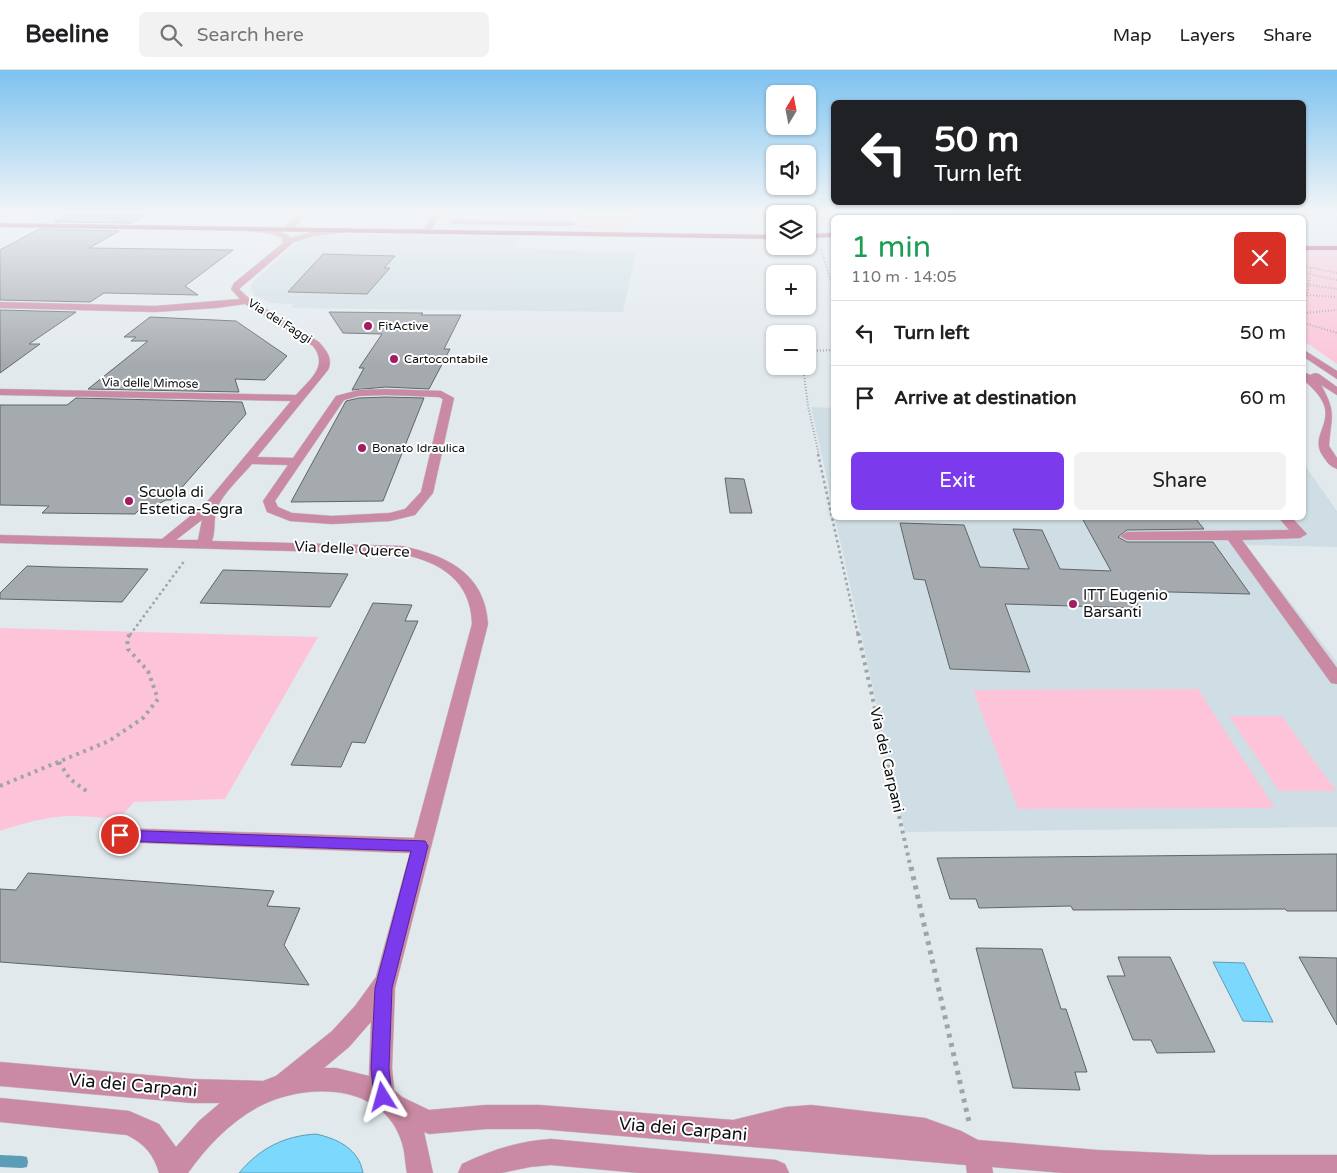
<!DOCTYPE html>
<html lang="en">
<head>
<meta charset="utf-8">
<style>
  :root { --surface:#fff; --page:#f2f2f2; --text:#202124; --muted:#757577; --line:#e0e0e0; --accent:#7c3aed }
  body { margin:0; font-family:"Varela Round",sans-serif; background:var(--page); color:var(--text); height:100vh; display:flex; flex-direction:column; font-size:19px; white-space:nowrap }
  * { box-sizing:border-box; margin:0 }
  p { font-size:16px; color:var(--muted) }
  .icon { flex:none; width:28px; height:28px; fill:none; stroke:currentColor; stroke-width:2; stroke-linecap:round; stroke-linejoin:round }
  .map { position:relative; flex:1; overflow:hidden }
  .sheet { position:absolute; left:831px; top:145px; width:475px; height:305px; display:flex; flex-direction:column; background:var(--surface); border-radius:8px; box-shadow:0 1px 4px #0004 }
  .sheet>* { flex:none }
  .guide { position:absolute; left:831px; top:30px; width:475px; height:105px; border-radius:8px; box-shadow:0 1px 4px #0004; background:#202124; color:#fff; overflow:hidden }
  .needle { width:32px; rotate:10deg }
  .controls { position:absolute; left:766px; top:15px; display:grid; gap:10px }
  .controls a { display:grid; place-items:center; width:50px; height:50px; border-radius:8px; background:var(--surface); box-shadow:0 1px 4px #0004; font-size:25px }
  .pin { position:absolute; display:grid; place-items:center; width:42px; height:42px; color:#fff; margin:-21px; border:2px solid #fff; border-radius:50%; box-shadow:0 1px 5px #0007 }
  .me { position:absolute; width:55px; margin:-28px; rotate:352deg; stroke-linejoin:round; filter:drop-shadow(0 0 4px #0008) }
  .turn { display:flex; align-items:center; gap:18px; height:105px; padding:0 20px; font-size:22px }
  .turn .icon { width:65px; height:65px; stroke-width:2.5 }
  .turn b { display:block; font-size:35px; line-height:42px }
  .round { display:grid; place-items:center; flex:none; width:52px; height:52px; border-radius:8px; background:var(--page) }
  .summary { display:flex; align-items:center; justify-content:space-between; height:85px; padding:0 20px }
  h1 { font-size:30px; font-weight:600; line-height:38px; color:#1e9e55 }
  .primary-button { display:flex; gap:10px; margin-top:auto; padding:10px 20px }
  .primary-button a { flex:1; height:58px; border-radius:8px; background:var(--accent); color:#fff; font-size:20px; font-weight:600; line-height:58px; text-align:center }
  .primary-button a+a { background:var(--page); color:var(--text) }
  ul { padding:0; list-style:none }
  li { display:flex; align-items:center; gap:15px; height:65px; padding:0 20px; border-top:1px solid var(--line) }
  li div { flex:1 }
  li b { display:block; font-size:19px }
  li em { font-style:normal }
  header { display:flex; align-items:center; gap:30px; box-sizing:border-box; height:70px; padding:0 25px; background:var(--surface); border-bottom:1px solid var(--line) }
  header strong { font-size:24px }
  nav { display:flex; gap:28px; margin-inline-start:auto; font-size:18px }
  .search { width:350px; height:45px; background:var(--page); display:flex; align-items:center; gap:12px; box-sizing:border-box; padding:0 18px; border-radius:8px; color:var(--muted); font-size:19px }
  .map>svg:first-child { display:block }
  .built { fill:#cfdee5 }
  .green { fill:#fdc4d9 }
  .water { fill:#7cd8fd; stroke:#5b9cb6 }
  .lines { fill:none; stroke-linecap:round; stroke-linejoin:round }
  .stream { fill:#5b9cb6; fill-rule:evenodd }
  .building { fill:#a4aaae; stroke:#5f6568 }
  .minor-tunnel { stroke:#c2c8cc; stroke-width:8; stroke-dasharray:8 4; stroke-linecap:butt }
  .minor-casing { stroke:#c0c6ca; stroke-width:1 }
  .major-casing { stroke:#c0c6ca; stroke-width:1 }
  .path-far3 { stroke:#9ea4a7; stroke-width:2; stroke-dasharray:1 2; stroke-linecap:butt }
  .path-far2 { stroke:#9ea4a7; stroke-width:2.5; stroke-dasharray:2.5 3; stroke-linecap:butt }
  .path-far1 { stroke:#9ea4a7; stroke-width:4; stroke-dasharray:3 4.5; stroke-linecap:butt }
  .path { stroke:#9ea4a7; stroke-width:5; stroke-dasharray:4 5.5; stroke-linecap:butt }
  .minor { fill:#cb8aa3; fill-rule:evenodd }
  .major { fill:#a6326a; fill-rule:evenodd }
  .route { fill:#7c3aed; stroke:#51269a }
  .poi-dot { fill:#a41b64; stroke:#fff; stroke-width:2 }
  .labels { text-anchor:middle; dominant-baseline:central; stroke-width:4; stroke-linejoin:round; paint-order:stroke }
  .far-street-label { font-size:12px; fill:#0d0f10; stroke:#fff }
  .far-poi-label { font-size:12px; fill:#0d0f10; stroke:#fff; text-anchor:start }
  .poi-label { font-size:15px; fill:#0d0f10; stroke:#fff; text-anchor:start }
  .street-label { font-size:15px; fill:#0d0f10; stroke:#fff }
  .near-street-label { font-size:18px; fill:#0d0f10; stroke:#fff }
</style>
</head>
<body>
<header>
<strong>Beeline</strong>
<div class="search"><svg class="icon" aria-label="search" viewBox="0 0 24 24"><circle cx="10" cy="10" r="6"/><path d="M15 15l6 6"/></svg>Search here</div>
<nav><a>Map</a><a>Layers</a><a>Share</a></nav>
</header>
<div class="map">
<svg width="1337" height="1103" viewBox="0 0 1337 1103">
  <rect width="100%" height="100%" fill="#e2e9ed"/>
  <path class="built" d="M340,164L521,166L514,179L636,182L623,242L291,238L294,234L270,233L254,225L251,216L254,211L298,172L316,166Z
    M811,337L834,338V440Z
    M1304,394L1337,441V477L1246,475L1337,592V757L905,762L835,448H1304Z"/>
  <path class="green" d="M586,141H633L628,156L625,159L578,158Z
    M811,141C834,141 974,138 984,147L834,148V157L820,152Z
    M1304,180L1337,181V294L1304,271Z
    M0,558L318,567L225,729L134,732L120,748C104,749 89,746 73,746C48,746 24,753 0,761Z
    M1198,619L1275,738L1018,739L973,620Z
    M1229,646H1282L1336,721H1279Z"/>
  <path class="water" d="M1213,892L1244,893L1273,952L1243,951Z
    M316,1064C338,1069 359,1079 363,1103H239C260,1078 284,1066 316,1064Z"/>
  <g class="lines">
    <path class="stream" d="M0,1085L22,1086L27,1087L28,1092L27,1097L22,1098L0,1097Z"/>
  </g>
  <path class="building" d="M74,141H152L132,153L54,152Z
    M39,159L119,161L89,178L233,180L185,216L198,225L104,223L90,232L0,230V180Z
    M323,184L356,185L395,186L384,198H390L367,224L288,222Z
    M0,240L76,242L29,274H40L0,303Z
    M329,242L423,243L421,245H461L444,279H450L429,319L386,317L352,320L364,298H359L382,264L343,263Z
    M150,247L236,251L287,286L265,310L235,309L239,322L88,319L148,271H131L136,267H124Z
    M386,327L424,328L383,431L291,432L346,331L359,328Z
    M76,328L242,332L246,344L171,430H166L154,436L141,438L135,444L42,443L49,436L0,435V335H67Z
    M725,408L744,409L752,443H730Z
    M1082,448H1195L1204,459L1127,460L1118,467L1127,472H1213L1250,524L1131,521L1140,538L1005,534L1030,602L950,599L925,510L914,509L900,453L964,455L980,497L1029,499L1013,459L1042,460L1060,499L1111,501Z
    M27,496L55,497L148,499L122,532L0,529V523Z
    M223,500L265,501L348,504L330,537L200,533Z
    M373,533L412,535L405,551H418L365,673L352,672L341,697L291,695Z
    M1337,784V841H1287L1285,839L1073,840L1071,836L979,838L976,829H950L937,788Z
    M28,803L274,821L267,836L300,838L284,875L309,915L0,892V819L16,820Z
    M976,878L1042,879L1061,939H1066L1087,1002H1075L1080,1020L1013,1018Z
    M1118,887H1170L1215,982L1157,983L1151,970H1133L1107,906H1125Z
    M1299,887L1337,888V955Z"/>
  <g class="lines">
    <path class="minor-tunnel" d="M455,150L460,144"/>
    <defs>
      <path id="minor" d="M302,141H309L291,161H285V157Z
        M435,141H442L429,164H423L422,162Z
        M451,150L572,152L576,154L572,156L454,154H451Z
        M247,157L273,160L289,165L290,168L312,162L347,158L351,160L347,162L313,166L294,172L239,219L250,229L319,272C327,281 333,289 328,300L257,387L293,388L336,326L359,320L386,319L441,321L454,328L433,423L415,445L390,451L332,454L290,451L267,442L263,431L288,395L252,394C242,406 222,424 217,439C213,449 216,460 212,471L401,476C446,485 485,503 488,554L395,918L392,998L394,1020L402,1027L429,1040L486,1035H539L733,1050L786,1037L811,1035L925,1048L961,1061L978,1070L1097,1080L1209,1085H1337V1103H1063L992,1097L993,1103H967L966,1095L539,1059H486L429,1064L424,1062L433,1103H407C405,1093 405,1082 402,1073C384,1013 307,1012 260,1036C231,1051 207,1076 188,1103H159C154,1085 145,1074 127,1065L0,1052V1028L129,1041L159,1054L176,1077L199,1051L220,1033H192L0,1016V992L192,1009L263,1011L276,1006L332,961L355,936L376,907L410,783L119,772L112,770L109,765L112,760L119,758L414,768L472,554C471,511 441,492 401,484L0,473V465L162,469L205,434L291,331L0,325V319L296,325C310,309 329,296 313,276L245,234L216,238L155,242L0,238V232L155,236L240,229L231,219L234,213L283,173L282,168L272,164L247,161ZM386,325L439,327L443,329L421,422L405,439L390,443L332,446L292,443L278,437L275,431L344,330L359,326ZM202,450L198,470H176ZM371,952L369,1006L336,998H324L349,977Z
        M1304,280L1337,301V309L1304,287Z
        M1304,302L1310,305L1315,303L1319,304L1337,317V325L1321,315C1337,343 1331,346 1329,376L1337,388V399C1332,397 1328,394 1325,389C1309,369 1329,358 1325,338C1322,326 1312,318 1304,310Z
        M1279,448H1292L1307,464L1300,468L1242,470L1337,598V614L1331,613L1228,470H1127L1120,466L1127,462L1289,460Z
        M551,1069L776,1090L785,1094L789,1103H639L551,1095L530,1097L501,1103H458L462,1094C491,1080 519,1071 551,1069Z"/>
      <path id="major" d="M995,141H1003L995,148H987Z
        M1072,141H1082L1098,148H1087Z
        M0,153L775,165V169L0,157Z
        M834,163V167L808,168V164Z
        M1304,176H1337V180H1304Z"/>
    </defs>
    <use href="#minor" class="minor-casing"/>
    <use href="#major" class="major-casing"/>
    <path class="path-far3" d="M807,141L814,153
      M821,180L834,220
      M1304,196L1337,203
      M1304,203L1337,210
      M1304,214L1337,219
      M1304,225L1337,227
      M1307,226L1311,198
      M1304,243L1337,240
      M1304,253L1337,263
      M808,281L834,280
      M803,296L808,336L819,385"/>
    <path class="path-far2" d="M818,384L858,565
      M130,565L185,490"/>
    <path class="path-far1" d="M858,563L911,799
      M59,692L70,709L89,723
      M0,716L109,671L143,648L158,629L148,601L128,579L127,568L131,563"/>
    <path class="path" d="M911,797L969,1052"/>
    <use href="#minor" class="minor"/>
    <use href="#major" class="major"/>
  </g>
  <linearGradient id="sky" x2="0" y2="1"><stop stop-color="#7dc2f0"/><stop offset="0.48" stop-color="#f2f5f7"/><stop offset="1" stop-color="#f2f5f7" stop-opacity="0"/></linearGradient>
  <rect width="1337" height="296" fill="url(#sky)"/>
  <path class="route" d="M120,760L425,771L428,776L392,918L389,998L392,1027L390,1033L383,1036L377,1033L374,1027L371,998L375,918L411,781L120,771L114,769L112,765L114,761Z"/>
  <g class="poi-dot">
    <circle cx="368" cy="256" r="5"/>
    <circle cx="394" cy="289" r="5"/>
    <circle cx="362" cy="378" r="5"/>
    <circle cx="129" cy="431" r="5"/>
    <circle cx="1073" cy="534" r="5"/>
  </g>
  <g class="labels">
    <g class="far-street-label">
      <text transform="translate(280 251) rotate(32)">Via dei Faggi</text>
      <text transform="translate(150 313) rotate(1)">Via delle Mimose</text>
    </g>
    <g class="far-poi-label">
      <text x="378" y="256">FitActive</text>
      <text x="404" y="289">Cartocontabile</text>
      <text x="372" y="378">Bonato Idraulica</text>
    </g>
    <g class="poi-label">
      <text x="139" y="422">Scuola di<tspan x="139" dy="17">Estetica-Segra</tspan></text>
      <text x="1083" y="525">ITT Eugenio<tspan x="1083" dy="17">Barsanti</tspan></text>
    </g>
    <g class="street-label">
      <text transform="translate(352 479) rotate(3)">Via delle Querce</text>
      <text transform="translate(887 690) rotate(77)">Via dei Carpani</text>
    </g>
    <g class="near-street-label">
      <text transform="translate(133 1015) rotate(5)">Via dei Carpani</text>
      <text transform="translate(683 1059) rotate(5)">Via dei Carpani</text>
    </g>
  </g>
</svg>
<div class="controls">
<a><svg class="needle" viewBox="-14 -14 28 28"><path d="M0-13l5 13h-10z" fill="#e53935"/><path d="M0 13l5-13h-10z" fill="#757577"/></svg></a>
<a><svg class="icon" aria-label="sound" viewBox="0 0 24 24"><path d="M4 9h4l5-4v14l-5-4H4zM17 9q2 3 0 6"/></svg></a>
<a><svg class="icon" aria-label="layers" viewBox="0 0 24 24"><path d="M12 4l9 5-9 5-9-5zM3 14l9 5 9-5"/></svg></a>
<a>+</a>
<a>−</a>
</div>
<div class="pin" style="left:120px;top:765px;background:#d93025"><svg class="icon" aria-label="arrive" viewBox="0 0 24 24"><path d="M6 21V4h12l-3 4 3 4H6"/></svg></div>
<svg class="me" style="left:383px;top:1027px" viewBox="-20 -20 40 40"><path d="M0-17L14 15 0 8-14 15z" fill="#7c3aed" stroke="#fff" stroke-width="4"/></svg>
<div class="guide">
<div class="turn"><svg class="icon" aria-label="left" viewBox="0 0 24 24"><path d="M17 20v-9H6M10 6l-5 5 5 5"/></svg><div><b>50 m</b>Turn left</div></div>
</div>
<section class="sheet">
<div class="summary"><div><h1>1 min</h1><p>110 m · 14:05</p></div><a class="round" style="background:#d93025;color:#fff"><svg class="icon" aria-label="close" viewBox="0 0 24 24"><path d="M6 6l12 12M18 6L6 18"/></svg></a></div>
<ul>
<li><svg class="icon" aria-label="left" viewBox="0 0 24 24"><path d="M17 20v-9H6M10 6l-5 5 5 5"/></svg><div><b>Turn left</b></div><em>50 m</em></li>
<li><svg class="icon" aria-label="arrive" viewBox="0 0 24 24"><path d="M6 21V4h12l-3 4 3 4H6"/></svg><div><b>Arrive at destination</b></div><em>60 m</em></li>
</ul>
<div class="primary-button"><a>Exit</a><a>Share</a></div>
</section>
</div>
</body>
</html>
